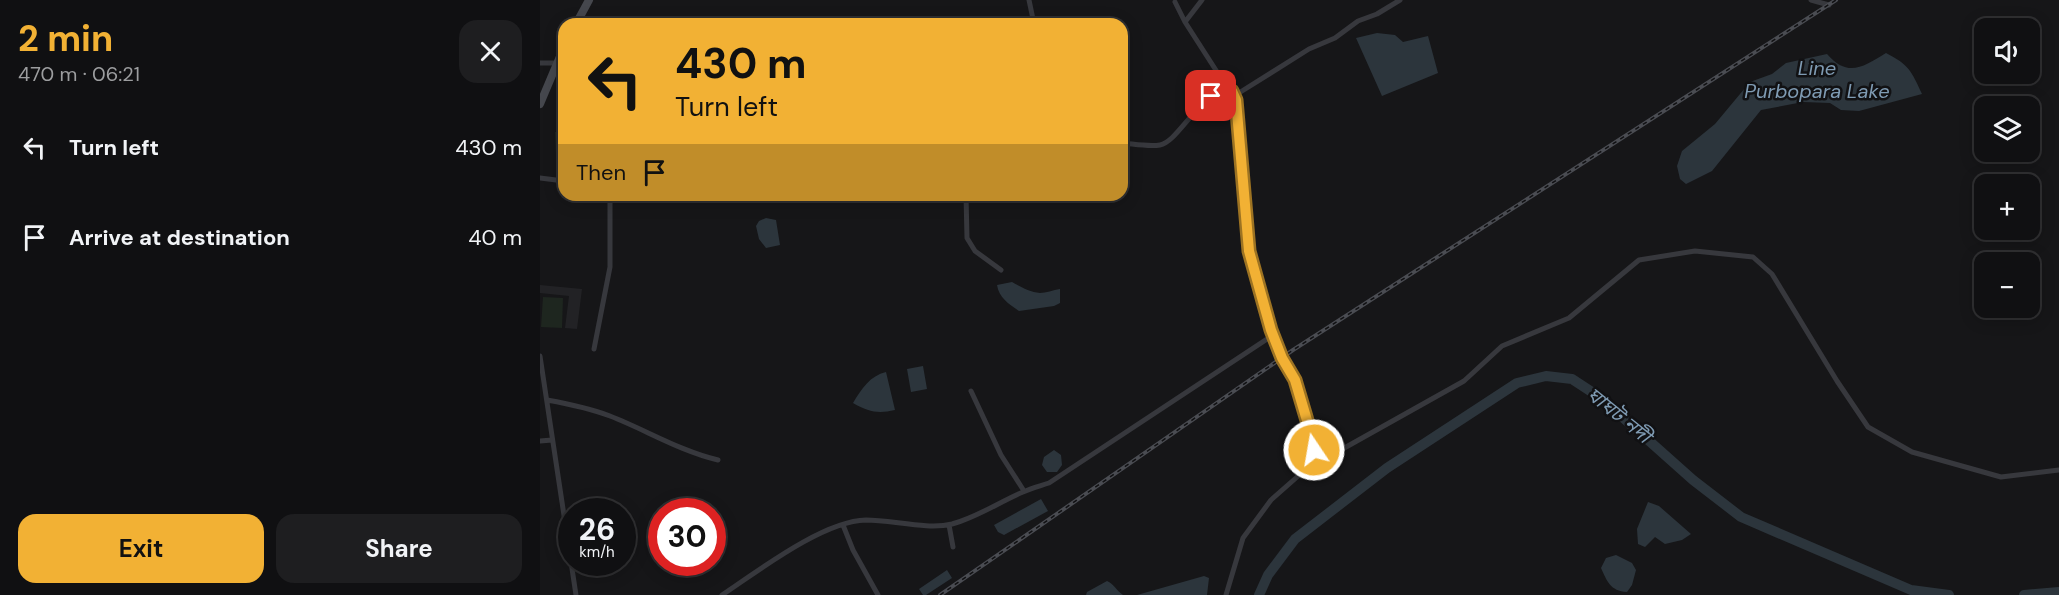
<!DOCTYPE html>
<html lang="en">
<head>
<meta charset="utf-8">
<style>
  :root { --surface:#101012; --page:#1e1e20; --text:#f1f3f6; --muted:#9c9d9f; --line:#303032; --accent:#f2b134 }
  body { margin:0; font-family:"DM Sans","Noto Sans Bengali",sans-serif; background:var(--page); color:var(--text); height:100vh; display:flex; flex-direction:column; font-size:22px; white-space:nowrap }
  * { box-sizing:border-box; margin:0 }
  p { font-size:20px; color:var(--muted) }
  .icon { flex:none; width:33px; height:33px; fill:none; stroke:currentColor; stroke-width:2; stroke-linecap:round; stroke-linejoin:round }
  .map { position:relative; flex:1; overflow:hidden }
  .sheet { display:flex; flex-direction:column; background:var(--surface); width:540px }
  .sheet>* { flex:none }
  .top-card { position:absolute; left:18px; top:18px; width:570px; height:183px; border-radius:18px; box-shadow:0 3px 15px #0003,0 0 0 2px var(--line); background:#f2b134; color:#111; overflow:hidden }
  .tools { position:absolute; left:1434px; top:18px; display:grid; gap:12px }
  .tools a { display:grid; place-items:center; width:66px; height:66px; border-radius:12px; background:var(--surface); box-shadow:0 3px 15px #0003,0 0 0 2px var(--line); font-size:30px }
  .speed { position:absolute; left:18px; top:498px; display:flex; gap:12px; font-size:30px; font-weight:700; text-align:center }
  .speed>* { display:grid; place-content:center; width:78px; height:78px; border-radius:50%; background:var(--surface); box-shadow:0 3px 15px #0003,0 0 0 2px var(--line); line-height:1 }
  .speed small { font-size:15px; font-weight:400 }
  .speed .limit { border:9px solid #d22; background:#fff; color:#111 }
  .pin { position:absolute; display:grid; place-items:center; width:51px; height:51px; color:#fff; margin:-26px; border-radius:12px; box-shadow:0 3px 9px #0006 }
  .me { position:absolute; width:66px; margin:-33px; rotate:348deg; stroke-linejoin:round; filter:drop-shadow(0 0 4px #0008) }
  .turn { display:flex; align-items:center; gap:21px; height:126px; padding:0 18px; font-size:27px }
  .turn .icon { width:78px; height:78px; stroke-width:2.5 }
  .turn b { display:block; font-size:42px; line-height:51px }
  .then { display:flex; align-items:center; height:57px; padding:0 18px; background:#0003; gap:12px; font-size:22px }
  .round { display:grid; place-items:center; flex:none; width:63px; height:63px; border-radius:18px; background:var(--page) }
  .head { display:flex; align-items:center; justify-content:space-between; height:102px; padding:0 18px }
  h1 { font-size:36px; font-weight:700; line-height:45px; color:var(--accent) }
  .cta { display:flex; gap:12px; margin-top:auto; padding:12px 18px }
  .cta a { flex:1; height:69px; border-radius:18px; background:var(--accent); color:#111; font-size:24px; font-weight:700; line-height:69px; text-align:center }
  .cta a+a { background:var(--page); color:var(--text) }
  ul { padding:0; list-style:none }
  li { display:flex; align-items:center; gap:18px; height:90px; padding:0 18px }
  li div { flex:1 }
  li b { display:block; font-size:22px }
  li em { font-style:normal }
  main { display:flex; flex:1; min-height:0 }
  .map>svg:first-child { display:block }
  .built { fill:#222225 }
  .green { fill:#1e261f }
  .water { fill:#2c353c }
  .lines { fill:none; stroke-linecap:round; stroke-linejoin:round }
  .river { stroke:#2c353c; stroke-width:10 }
  .street { stroke:#37383d; stroke-width:5 }
  .secondary { stroke:#45474d; stroke-width:8 }
  .rail-casing { stroke:#4a4c52; stroke-width:4 }
  .rail { stroke:#111113; stroke-width:1.5; stroke-dasharray:4.5; stroke-linecap:butt }
  .route-casing { stroke:#9d7322; stroke-width:15 }
  .route { stroke:#f2b134; stroke-width:10 }
  .labels { text-anchor:middle; dominant-baseline:central; stroke-width:5; stroke-linejoin:round; paint-order:stroke }
  .water-label { font-size:20px; font-style:italic; fill:#7f9bb3; stroke:#111113 }
</style>
</head>
<body>
<main>
<section class="sheet">
<div class="head"><div><h1>2 min</h1><p>470 m · 06:21</p></div><a class="round"><svg class="icon" aria-label="close" viewBox="0 0 24 24"><path d="M6 6l12 12M18 6L6 18"/></svg></a></div>
<ul>
<li><svg class="icon" aria-label="left" viewBox="0 0 24 24"><path d="M17 20v-9H6M10 6l-5 5 5 5"/></svg><div><b>Turn left</b></div><em>430 m</em></li>
<li><svg class="icon" aria-label="arrive" viewBox="0 0 24 24"><path d="M6 21V4h12l-3 4 3 4H6"/></svg><div><b>Arrive at destination</b></div><em>40 m</em></li>
</ul>
<div class="cta"><a>Exit</a><a>Share</a></div>
</section>
<div class="map">
<svg width="1519" height="595" viewBox="0 0 1519 595">
  <rect width="100%" height="100%" fill="#161618"/>
  <path class="built" d="M0,285L42,289L37,329L25,328L29,296L0,293Z"/>
  <path class="green" d="M24,131V178L17,179L15,132Z
    M3,297L23,298L22,328L1,327Z"/>
  <path class="water" d="M837,33L855,35L863,42L888,36L898,73L842,96L816,38Z
    M1346,53C1369,65 1371,70 1382,94L1319,111L1301,110L1290,103L1263,102L1221,110L1172,171L1146,184L1140,179L1137,166L1142,151L1175,124L1210,82L1232,74L1246,63L1287,54C1308,78 1323,67 1346,53Z
    M226,218L236,220L240,245L226,248L219,239L216,226L219,221Z
    M472,282C481,287 490,292 500,293C506,293 513,290 520,289V303L514,306L479,311C469,304 459,298 457,285Z
    M383,366L387,389L371,392L367,369Z
    M346,372L355,410C338,414 329,412 313,403C322,388 330,376 346,372Z
    M514,450L521,455L522,465L517,472H507L502,465L504,457Z
    M501,499L508,511L464,535L458,532L454,525Z
    M1108,502L1119,506L1151,534L1142,540L1125,544L1115,537L1105,547L1098,544L1097,529Z
    M1076,555L1092,563L1096,570L1092,585L1087,592C1070,591 1067,581 1061,568L1066,558Z
    M407,570L412,578L386,595H383L379,589Z
    M664,576L669,578L667,595H597Z
    M567,581C574,584 576,590 583,595H546L547,592Z"/>
  <g class="lines">
    <path class="river" d="M719,595L728,575L755,539L847,468L977,383L1006,376L1032,379L1061,398L1153,480L1201,517L1371,590L1409,595
      M1484,595L1519,592"/>
    <path class="street" d="M489,0L494,24
      M662,0L645,22L688,89
      M1271,0L1289,5
      M635,2L645,22
      M0,63H17
      M694,96L769,49L795,38L818,21L837,14L860,0
      M582,143C594,144 609,147 620,145C638,142 658,95 688,89L692,91L698,114L703,203L709,251L722,303L737,346L759,390L774,444V450L765,469
      M0,178L24,181
      M426,195L427,238L435,251L461,270
      M54,349L70,267V195
      M0,356L36,595
      M431,391L461,455L484,491
      M7,400C29,404 49,408 70,416C106,430 140,451 178,460
      M0,441L12,440
      M303,525L313,550L338,595
      M409,525L413,547
      M182,595C218,571 283,521 326,520C352,520 387,530 412,524C438,517 459,502 483,492C491,488 500,486 509,483L733,335
      M686,595L703,538L731,500L765,470L924,381L962,346L1029,318L1099,260L1155,251L1213,257L1232,274L1297,381L1328,427L1372,452L1461,477L1519,470"/>
    <path class="secondary" d="M36,24L49,0
      M0,104L24,47"/>
    <defs>
      <path id="rail" d="M400,595L753,350L1296,0"/>
    </defs>
    <use href="#rail" class="rail-casing"/>
    <use href="#rail" class="rail"/>
  </g>
  <g class="lines">
    <defs>
      <path id="route" d="M671,96L676,92L688,89L692,91L696,100L709,251L731,330L742,358L755,380L774,444V450"/>
    </defs>
    <use href="#route" class="route-casing"/>
    <use href="#route" class="route"/>
  </g>
  <g class="labels">
    <g class="water-label">
      <text x="1277" y="68">Line<tspan x="1277" dy="23">Purbopara Lake</tspan></text>
      <text transform="translate(1079 415) rotate(39)">ঘাঘট নদী</text>
    </g>
  </g>
</svg>
<div class="tools">
<a><svg class="icon" aria-label="sound" viewBox="0 0 24 24"><path d="M4 9h4l5-4v14l-5-4H4zM17 9q2 3 0 6"/></svg></a>
<a><svg class="icon" aria-label="layers" viewBox="0 0 24 24"><path d="M12 4l9 5-9 5-9-5zM3 14l9 5 9-5"/></svg></a>
<a>+</a>
<a>−</a>
</div>
<div class="speed"><div>26<small>km/h</small></div><div class="limit">30</div></div>
<div class="pin" style="left:671px;top:96px;background:#d93025"><svg class="icon" aria-label="arrive" viewBox="0 0 24 24"><path d="M6 21V4h12l-3 4 3 4H6"/></svg></div>
<svg class="me" style="left:774px;top:450px" viewBox="-20 -20 40 40"><circle r="17" fill="#f2b134" stroke="#fff" stroke-width="3"/><path d="M0-11L8 9 0 5-8 9z" fill="#fff"/></svg>
<div class="top-card">
<div class="turn"><svg class="icon" aria-label="left" viewBox="0 0 24 24"><path d="M17 20v-9H6M10 6l-5 5 5 5"/></svg><div><b>430 m</b>Turn left</div></div>
<div class="then">Then<svg class="icon" aria-label="arrive" viewBox="0 0 24 24"><path d="M6 21V4h12l-3 4 3 4H6"/></svg></div>
</div>
</div>
</main>
</body>
</html>
